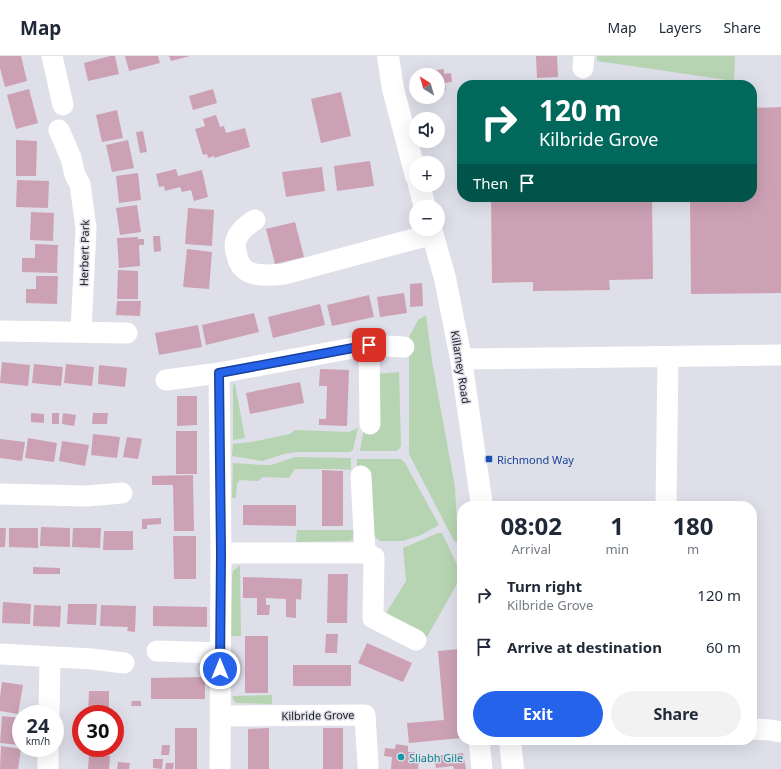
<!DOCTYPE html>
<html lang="en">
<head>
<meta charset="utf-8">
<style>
  :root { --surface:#fff; --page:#f2f2f3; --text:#1f2937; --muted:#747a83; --line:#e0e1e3; --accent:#2563eb }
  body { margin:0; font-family:"Noto Sans",sans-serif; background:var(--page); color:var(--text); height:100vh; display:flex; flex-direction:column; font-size:15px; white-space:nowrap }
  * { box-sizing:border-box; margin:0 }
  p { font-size:13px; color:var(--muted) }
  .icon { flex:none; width:22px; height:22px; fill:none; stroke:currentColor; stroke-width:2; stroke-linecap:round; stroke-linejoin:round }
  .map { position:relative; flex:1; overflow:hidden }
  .details { position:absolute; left:457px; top:445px; width:300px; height:244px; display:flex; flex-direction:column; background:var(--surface); border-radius:16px; box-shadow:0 4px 16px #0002 }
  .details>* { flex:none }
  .top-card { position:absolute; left:457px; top:24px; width:300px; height:122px; border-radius:16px; box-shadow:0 4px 16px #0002; background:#00695c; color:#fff; overflow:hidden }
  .needle { width:26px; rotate:323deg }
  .controls { position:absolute; left:409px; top:12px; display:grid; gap:8px }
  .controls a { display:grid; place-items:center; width:36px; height:36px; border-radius:50%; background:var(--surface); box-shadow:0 4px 16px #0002; font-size:20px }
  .speed { position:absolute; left:12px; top:649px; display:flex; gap:8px; font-size:20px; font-weight:700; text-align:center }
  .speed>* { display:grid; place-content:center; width:52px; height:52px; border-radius:50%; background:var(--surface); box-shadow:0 4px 16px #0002; line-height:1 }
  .speed small { font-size:10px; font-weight:400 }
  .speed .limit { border:6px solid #d22; background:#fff; color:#111 }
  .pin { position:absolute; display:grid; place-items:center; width:34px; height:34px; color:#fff; margin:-17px; border-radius:8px; box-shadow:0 2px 6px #0006 }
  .me { position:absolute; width:44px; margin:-22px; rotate:0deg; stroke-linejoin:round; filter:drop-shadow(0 0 3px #0008) }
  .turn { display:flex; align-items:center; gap:14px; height:84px; padding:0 16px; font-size:18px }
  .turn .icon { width:52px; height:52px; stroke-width:2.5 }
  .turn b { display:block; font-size:28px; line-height:34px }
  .then { display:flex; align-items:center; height:38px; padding:0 16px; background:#0003; gap:8px; font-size:15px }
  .eta { display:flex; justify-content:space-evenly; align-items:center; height:68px; text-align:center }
  .eta b { font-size:24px; font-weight:700; line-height:28px }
  .action { display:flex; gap:8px; margin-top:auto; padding:8px 16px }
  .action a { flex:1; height:46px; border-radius:24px; background:var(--accent); color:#fff; font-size:16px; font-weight:700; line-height:46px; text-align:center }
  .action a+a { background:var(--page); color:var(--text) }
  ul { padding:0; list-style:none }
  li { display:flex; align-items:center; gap:12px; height:52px; padding:0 16px }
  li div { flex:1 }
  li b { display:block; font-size:15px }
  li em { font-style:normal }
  header { display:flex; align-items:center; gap:24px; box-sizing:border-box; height:56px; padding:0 20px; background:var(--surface); border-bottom:1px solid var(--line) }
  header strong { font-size:19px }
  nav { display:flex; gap:22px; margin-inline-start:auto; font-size:14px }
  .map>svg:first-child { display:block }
  .green { fill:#b7d4b2 }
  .building { fill:#cca1b4 }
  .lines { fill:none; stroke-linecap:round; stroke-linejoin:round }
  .minor { stroke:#fff; stroke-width:21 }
  .major { stroke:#fff; stroke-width:22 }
  .route-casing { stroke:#184099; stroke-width:10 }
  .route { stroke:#2563eb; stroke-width:7 }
  .transit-dot { fill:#1a4fb4; stroke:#dedfe9; stroke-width:1.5 }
  .culture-dot { fill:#0f9aa8; stroke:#dedfe9; stroke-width:1.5 }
  .labels { text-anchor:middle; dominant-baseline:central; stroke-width:3; stroke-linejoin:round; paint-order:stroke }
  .street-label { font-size:11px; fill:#1b1b1f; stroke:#dedfe9 }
  .transit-label { font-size:11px; fill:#164399; stroke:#dedfe9; text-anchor:start }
  .culture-label { font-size:11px; fill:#0d838f; stroke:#dedfe9; text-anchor:start }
</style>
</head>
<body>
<header>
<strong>Map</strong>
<nav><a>Map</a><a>Layers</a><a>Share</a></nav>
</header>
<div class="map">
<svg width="781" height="713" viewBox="0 0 781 713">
  <rect width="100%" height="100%" fill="#dedfe9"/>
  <path class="green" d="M597,0H735L734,25L597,5Z
    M426,259L432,305L455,431L458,487L454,485L409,398V281L418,264Z
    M399,316L401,390L397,395H360L364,372L378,318Z
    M235,328L245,382L233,384V329Z
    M358,372L353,394L350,396H297L284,398L262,405L232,400L233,388L251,386L290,378L295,374L349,376Z
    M295,401L351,402V414L338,413H295L289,422L263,421L258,425L240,424L237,428L236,442H232L233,407L263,409H271Z
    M357,403H401L405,407L439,469L421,479L403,485H380L373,479L357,416Z
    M297,474H354L353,483L350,485L296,486Z
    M438,477H442L462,519L427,581L383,562L406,525L403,492Z
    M240,509L241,580H231L232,520L233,515Z
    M272,639V648L237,647L234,645L232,640Z"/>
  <path class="building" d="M0,0H21L27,25L5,31L0,12Z
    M110,0H115L119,18L88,25L84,7Z
    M125,0H158L160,7L129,15Z
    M169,0H190L171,5Z
    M536,0H557L558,21L537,22Z
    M444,13V18L451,17L452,26L445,27L446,34L438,35V19H422L421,16Z
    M29,33L38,67L16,73L7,39Z
    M213,33L217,47L193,54L189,40Z
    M341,36L351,80L321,87L311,43Z
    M781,51V237L691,238L690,141H752V52Z
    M117,54L123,82L102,86L96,59Z
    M216,59L220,71L224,70L226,77L245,72L250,91L214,102V100L208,102L207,98L203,99L195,73L205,70L203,63Z
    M143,75L147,96L140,97L136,76Z
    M16,84L37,85L36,120H16Z
    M128,84L134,112L112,116L106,89Z
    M370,105L374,130L337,135L334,110Z
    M322,111L325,135L286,141L282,116Z
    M176,113L178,120L202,114L208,141L194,145L191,134L182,136L180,131L165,135L164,130L159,131L156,118Z
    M138,117L141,144L119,147L116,120Z
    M17,124L49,125L48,152L16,151Z
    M491,141H652L653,223L609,224L610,234L533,235V226L492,227Z
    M137,149L141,176L120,179L116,152Z
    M188,152L214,154L212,190L185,188Z
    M31,156L54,157L53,185L30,184Z
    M295,166L304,201L275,208L266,173Z
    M153,180H160L161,195L154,196Z
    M138,181V183H144V189H139L140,210L119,212L117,182Z
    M35,188L58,189L57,217L22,216V202H35Z
    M187,193L212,196L209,233L183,231Z
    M118,214L138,215V243H117Z
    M36,220H58L57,248L26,247V233H36Z
    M422,227L423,250L410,251V228Z
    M404,237L407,257L380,261L377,241Z
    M369,239L374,261L332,270L327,249Z
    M117,245H141L140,260L116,259Z
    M320,248L325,269L273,282L268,261Z
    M254,257L259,276L206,289L202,269Z
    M198,269L202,291L159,299L155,277Z
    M2,306L30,309L28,330L0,327Z
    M34,308L63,311L61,330L32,327Z
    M66,308L94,311L92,330L64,327Z
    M99,309L127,312L125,331L98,328Z
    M320,313L349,314L347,370L319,369V363H326L327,330H319Z
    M300,326L304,347L250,358L246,337Z
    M177,340H197V369L177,370Z
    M31,357L44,358V367L31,366Z
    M52,357H59V368H52Z
    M63,357L76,359L74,370L62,368Z
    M93,357H108L107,368H92Z
    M176,375H197V418H176Z
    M93,378L120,381L117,402L91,399Z
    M127,381L142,383L138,403L123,401Z
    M28,382L57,387L54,406L25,402Z
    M0,383L25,386L22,405L0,402Z
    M62,385L89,389L85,410L59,405Z
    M322,414L343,415V470H322Z
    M193,419L194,475H174L173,429H152V420Z
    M243,449H296V470L243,469Z
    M161,462V468L147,469V473H142V463Z
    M41,471L70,472V491L40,490Z
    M0,472H6L5,491H0Z
    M9,472H38V492L9,491Z
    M73,472H101L100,492L72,491Z
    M104,475H133V494H103Z
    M173,480H196V523H174Z
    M33,511L60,512V518H33Z
    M328,518H348L347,567H327Z
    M243,521L302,523L301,544L296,543V562L286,561V543L266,542V549H270L269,559H257V542H243Z
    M3,546L31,548L30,568L2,567Z
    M68,548H97L96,569L67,568Z
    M34,549L61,550L60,571L33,570Z
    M101,549L136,550L135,576L127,575L128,571L100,570Z
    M153,550L207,551V571L153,570Z
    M326,578H338L337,597H325Z
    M245,580H268V637H245Z
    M367,587L412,607L403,626L358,607Z
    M460,593L462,613V682L409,687L407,667L444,664L438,595Z
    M293,609H351V630H293Z
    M205,621V643H151V622Z
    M2,626L23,629L18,658L0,655V641Z
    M89,635H109V658H88Z
    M132,645H141V650H131Z
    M2,660L21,662L19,689L0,687Z
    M175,672H197V713H175Z
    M269,672V713H248V673Z
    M323,672H343V713H323Z
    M396,688L408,690V696H415L414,701L419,702L418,713H391L392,701L384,700L385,692L395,693Z
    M162,689H170L169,699H161Z
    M1,690L21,693L18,713H0Z
    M86,692H106V695H86Z
    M463,697L466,713H454L453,710L436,712L434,700Z
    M89,699L110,700L109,713H88Z
    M153,703H163L162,713L153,712Z
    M118,706L130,707L129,713H117Z
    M166,707H174L173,713H165Z"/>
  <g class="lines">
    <path class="minor" d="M52,0L63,49
      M583,12L584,0
      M59,74L71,102L75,119L80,128L86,172L81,276
      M255,164C242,172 231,183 237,199C238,206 241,211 247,215C257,221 273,219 284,218L433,178
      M0,275L127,277
      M369,289L404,291
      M461,303L781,299
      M166,324L219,317
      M361,420L365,497
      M0,438L87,440L122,437
      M666,450L668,301
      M221,497H365L374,501L373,562L416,584
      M157,595L220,597
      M0,598L92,603L124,607
      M49,658L50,601
      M220,660L365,659L368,709
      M752,673L771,674L781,676
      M479,684L482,713
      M48,713V692
      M220,713L221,497L219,317L369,289L370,368"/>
    <path class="major" d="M388,0L393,33L416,120
      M419,129L425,151
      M431,173L445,222L461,303L482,450
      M510,684L513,713"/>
  </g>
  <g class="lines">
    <defs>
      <path id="route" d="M220,613L221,497L219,317L369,289"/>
    </defs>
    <use href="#route" class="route-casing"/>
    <use href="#route" class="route"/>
  </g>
  <rect class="transit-dot" x="485" y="399" width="8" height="8" rx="2"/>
  <circle class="culture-dot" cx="401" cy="701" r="4"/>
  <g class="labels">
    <g class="street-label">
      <text transform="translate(84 197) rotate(-89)">Herbert Park</text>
      <text transform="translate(461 311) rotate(81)">Killarney Road</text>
      <text transform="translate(318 659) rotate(-1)">Kilbride Grove</text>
    </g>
    <g class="transit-label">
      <text x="497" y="403">Richmond Way</text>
    </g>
    <g class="culture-label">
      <text x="409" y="701">Sliabh Gile</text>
    </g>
  </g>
</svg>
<div class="controls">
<a><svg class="needle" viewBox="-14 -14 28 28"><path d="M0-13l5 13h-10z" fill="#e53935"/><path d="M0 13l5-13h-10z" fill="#747a83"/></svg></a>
<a><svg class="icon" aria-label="sound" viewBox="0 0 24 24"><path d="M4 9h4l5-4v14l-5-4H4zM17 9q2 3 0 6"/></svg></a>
<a>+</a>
<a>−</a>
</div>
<div class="speed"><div>24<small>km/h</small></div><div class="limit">30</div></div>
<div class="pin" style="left:369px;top:289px;background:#d93025"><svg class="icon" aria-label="arrive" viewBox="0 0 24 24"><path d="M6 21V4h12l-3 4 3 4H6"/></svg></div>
<svg class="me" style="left:220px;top:613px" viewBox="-20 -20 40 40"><circle r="17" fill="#2563eb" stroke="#fff" stroke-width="3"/><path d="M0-11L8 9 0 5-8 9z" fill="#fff"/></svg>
<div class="top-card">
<div class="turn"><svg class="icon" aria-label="right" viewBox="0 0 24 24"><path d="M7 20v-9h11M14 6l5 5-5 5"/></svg><div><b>120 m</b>Kilbride Grove</div></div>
<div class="then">Then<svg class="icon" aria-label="arrive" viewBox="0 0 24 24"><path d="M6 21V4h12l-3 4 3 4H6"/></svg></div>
</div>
<section class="details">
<div class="eta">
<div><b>08:02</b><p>Arrival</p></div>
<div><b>1</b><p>min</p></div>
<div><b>180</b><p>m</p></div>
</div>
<ul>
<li><svg class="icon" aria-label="right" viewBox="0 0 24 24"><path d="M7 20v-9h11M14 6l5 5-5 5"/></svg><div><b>Turn right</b><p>Kilbride Grove</p></div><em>120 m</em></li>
<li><svg class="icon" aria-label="arrive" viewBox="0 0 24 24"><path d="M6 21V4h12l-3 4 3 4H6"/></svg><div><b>Arrive at destination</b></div><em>60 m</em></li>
</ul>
<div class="action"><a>Exit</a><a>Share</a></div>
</section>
</div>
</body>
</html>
